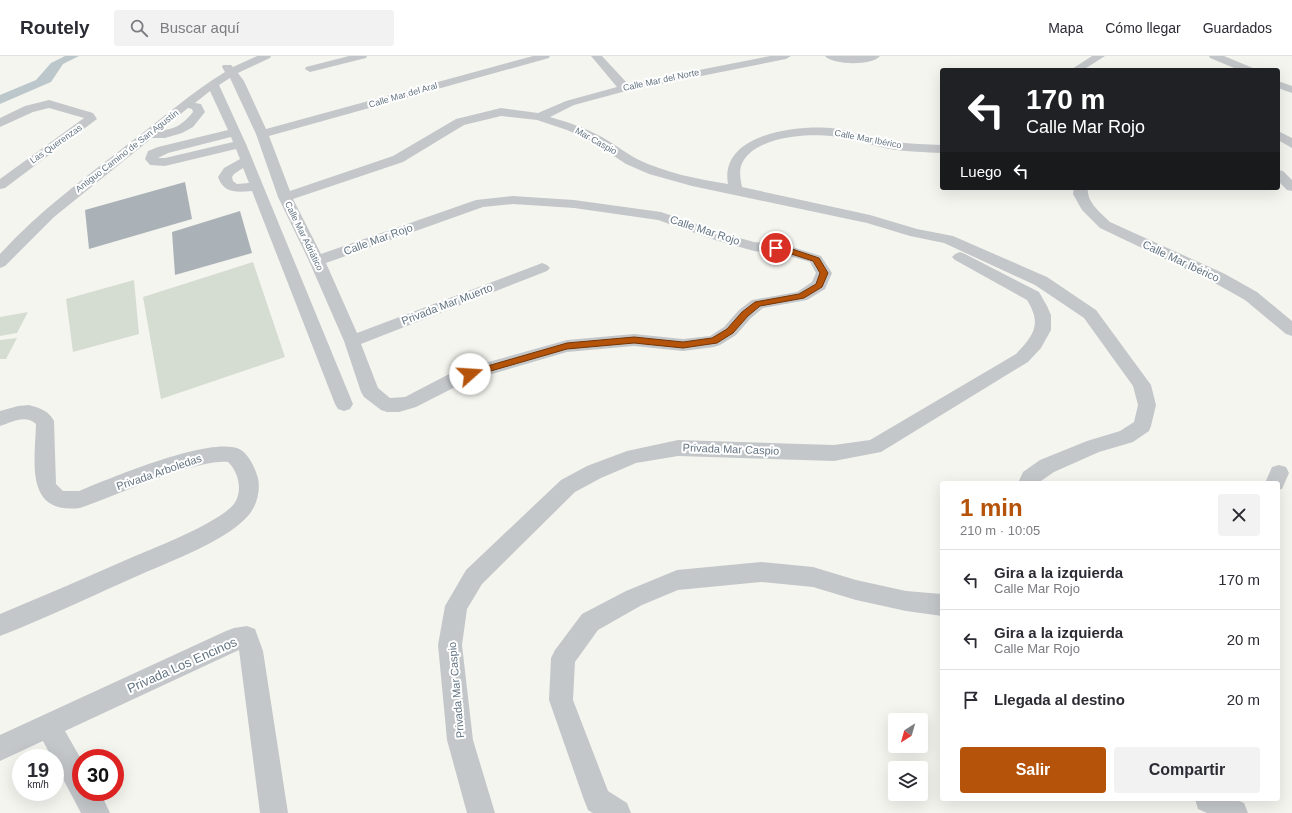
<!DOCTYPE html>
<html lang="es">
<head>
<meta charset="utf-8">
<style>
  :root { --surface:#fff; --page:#f2f2f3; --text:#2b2b33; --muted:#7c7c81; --line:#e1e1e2; --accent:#b45309 }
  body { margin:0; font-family:Helvetica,sans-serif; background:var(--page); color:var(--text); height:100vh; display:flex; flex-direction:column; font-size:15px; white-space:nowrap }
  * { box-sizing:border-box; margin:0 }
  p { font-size:13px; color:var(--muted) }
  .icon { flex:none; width:22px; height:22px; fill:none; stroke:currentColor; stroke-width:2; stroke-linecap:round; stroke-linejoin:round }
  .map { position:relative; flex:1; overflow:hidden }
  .details { position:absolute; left:940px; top:425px; width:340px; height:320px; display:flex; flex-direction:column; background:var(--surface); border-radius:4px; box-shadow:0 4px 16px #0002 }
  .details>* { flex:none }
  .guide { position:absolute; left:940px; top:12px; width:340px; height:122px; border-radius:4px; box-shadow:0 4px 16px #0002; background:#202124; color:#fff; overflow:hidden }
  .needle { width:26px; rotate:217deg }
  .tools { position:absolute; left:888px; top:657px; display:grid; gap:8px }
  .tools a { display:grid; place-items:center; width:40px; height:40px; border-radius:4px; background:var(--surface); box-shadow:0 4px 16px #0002; font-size:20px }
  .speed { position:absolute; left:12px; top:693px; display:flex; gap:8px; font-size:20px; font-weight:700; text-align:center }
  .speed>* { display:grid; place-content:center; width:52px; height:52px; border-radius:50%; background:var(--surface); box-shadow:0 4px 16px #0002; line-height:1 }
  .speed small { font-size:10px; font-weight:400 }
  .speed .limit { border:6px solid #d22; background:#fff; color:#111 }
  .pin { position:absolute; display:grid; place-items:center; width:34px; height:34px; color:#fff; margin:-17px; border:2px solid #fff; border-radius:50%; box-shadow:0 1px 4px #0007 }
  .me { position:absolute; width:44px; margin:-22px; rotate:71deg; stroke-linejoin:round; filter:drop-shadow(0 0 3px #0008) }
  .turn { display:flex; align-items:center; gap:14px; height:84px; padding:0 20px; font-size:18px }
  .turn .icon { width:52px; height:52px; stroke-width:2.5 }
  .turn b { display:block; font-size:28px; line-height:34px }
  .then { display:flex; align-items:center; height:38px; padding:0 20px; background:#0003; gap:8px; font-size:15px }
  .round { display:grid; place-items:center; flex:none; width:42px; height:42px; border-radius:4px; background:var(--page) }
  .overview { display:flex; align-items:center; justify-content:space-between; height:68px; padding:0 20px }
  h1 { font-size:24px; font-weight:700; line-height:30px; color:var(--accent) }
  .primary-button { display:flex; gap:8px; margin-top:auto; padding:8px 20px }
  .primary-button a { flex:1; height:46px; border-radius:4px; background:var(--accent); color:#fff; font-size:16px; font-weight:700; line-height:46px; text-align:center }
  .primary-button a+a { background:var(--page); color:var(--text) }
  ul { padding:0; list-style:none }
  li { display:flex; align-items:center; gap:12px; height:60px; padding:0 20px; border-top:1px solid var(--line) }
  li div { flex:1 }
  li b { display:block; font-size:15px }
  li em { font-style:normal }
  header { display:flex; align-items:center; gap:24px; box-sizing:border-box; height:56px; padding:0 20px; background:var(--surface); border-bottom:1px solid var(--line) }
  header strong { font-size:19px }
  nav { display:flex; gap:22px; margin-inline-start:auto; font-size:14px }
  .search { width:280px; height:36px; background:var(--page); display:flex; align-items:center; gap:10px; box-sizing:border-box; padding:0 14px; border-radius:4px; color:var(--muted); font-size:15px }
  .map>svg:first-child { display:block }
  .green { fill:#d5dcd1 }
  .water { fill:#bbc7cb }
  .building { fill:#aab2b7 }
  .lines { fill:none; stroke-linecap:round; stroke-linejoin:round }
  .minor { fill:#c4c7ca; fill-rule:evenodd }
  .route { fill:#b45309; stroke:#753606 }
  .labels { text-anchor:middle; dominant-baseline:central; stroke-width:4; stroke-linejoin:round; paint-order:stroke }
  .far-street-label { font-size:9px; fill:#637482; stroke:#fff }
  .street-label { font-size:11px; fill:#637482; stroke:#fff }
  .near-street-label { font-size:13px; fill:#637482; stroke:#fff }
</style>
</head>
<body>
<header>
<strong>Routely</strong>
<div class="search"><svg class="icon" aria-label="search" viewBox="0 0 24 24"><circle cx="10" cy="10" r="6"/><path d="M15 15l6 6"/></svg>Buscar aquí</div>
<nav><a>Mapa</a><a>Cómo llegar</a><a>Guardados</a></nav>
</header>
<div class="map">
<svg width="1292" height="757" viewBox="0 0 1292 757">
  <rect width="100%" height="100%" fill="#f5f5f0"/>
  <path class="green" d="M253,206L285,301L161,343L143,241Z
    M134,224L139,278L73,296L66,243Z
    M28,256L17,277L0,280V261Z
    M17,282L6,303H0V284Z"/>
  <path class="water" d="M65,0H79L63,8L51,26L0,48V39L36,24L51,7Z"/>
  <path class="building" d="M185,126L192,163L89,193L85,154Z
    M240,155L252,197L175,219L172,176Z"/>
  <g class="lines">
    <path class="minor" d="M257,0H271L270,2L238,17L244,25L266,73L533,0H550L549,2L269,80L290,135L393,100L456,63L501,52L538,57L566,45L617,31L591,0H602L628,28L770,0H791L786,3L626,35L574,49L550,61C567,66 583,71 598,79C612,86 624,96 637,103C666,117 697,123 728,128C719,78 796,69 831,72C853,75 874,83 896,86C911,88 927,88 942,89V97C925,96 907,96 890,93C870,89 851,82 831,80C805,77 751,81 741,110C739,117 741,125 742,131L870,159L917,173L953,180L1047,221L1096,254L1151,329L1156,349L1151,370L1149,375L1133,386L1099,396L1054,416L1038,427H1018L1023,416L1040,404L1087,385L1120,375L1134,366L1138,349L1133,330L1084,262L1035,229L944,187L910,180L867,167L692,130L649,118L626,108L591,85L567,74L537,64L501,60L464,69L403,106L293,143L321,198L476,144L513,140L574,144L661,156L725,178L754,186L786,189L821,200L832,217L825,233L807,244L763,252L751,262L736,279L720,289L714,291L683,295L634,290L567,296L465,326L416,351L399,356H387L381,354L364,341L361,336L344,285L309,205L278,141L256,78L230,22L219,29L246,88L353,348L350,353L344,355L338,353L335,348L252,135C237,136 224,138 218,121L224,112L240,103L236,93L165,110L150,109L145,103L148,95L158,91L228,74L210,35L195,47L201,48L205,56L193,71L182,77L165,82H152L54,161L5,210L0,212V198C39,155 86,121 132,85C163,62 192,36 225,16L222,11L223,9H231L233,11ZM188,52L192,53L193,56C184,67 175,74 161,74ZM231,81L233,86L165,102H158L168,97ZM243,112L249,127L237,128L233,125L232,121L234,118ZM513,148L574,152L658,164L715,184L754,195L786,199L810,206L816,217L812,226L797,236L752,244L739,254L724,271L710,280L683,283L634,278L567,284L453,316L405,341L390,342L378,332L361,288L547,215L550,212L547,209L542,207L537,209L357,277L326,207L483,151Z
      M349,0H367L366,2L310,16L305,13L306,11Z
      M825,0H880C872,10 832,9 825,0Z
      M1092,0H1105L1083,14L1072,13Z
      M1209,0H1224L1253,12L1255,14H1239L1210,2Z
      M1278,25L1292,30V37L1278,32Z
      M49,44L93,57L97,63L5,132L0,133V123L84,62L49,52L33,56L0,71V62L25,50Z
      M1278,75L1292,82V92L1278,84Z
      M1278,114L1283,115L1292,124V135L1287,134L1278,125Z
      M1074,132H1088C1086,146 1101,157 1110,166L1225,218L1257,236L1292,265V280L1286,278L1245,244L1213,226L1100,172L1082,154L1073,138Z
      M960,196L965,198L1039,236L1047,250L1051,259V274L1041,292L1028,306L881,396L834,405L678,400L636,407L601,422L575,436L482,528L467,553L462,589L473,684L495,757H467L447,684L438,589L445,550L466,514L561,424L587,410L627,395L678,384L834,389L870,384L1016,298C1034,279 1042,268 1027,244L955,204L952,201L955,198Z
      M29,349C40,352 49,355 54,365L56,428L63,435H79C109,423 214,378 241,394C249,399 255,412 258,422C261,436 256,453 245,463C222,486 174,504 144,517C96,538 49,561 0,580V558C45,539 90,520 135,500C159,490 218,467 234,448C243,436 239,416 228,406C215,405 202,409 189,412C152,422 117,439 80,452C24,459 35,405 36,368C25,358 12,366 0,370V355L18,350Z
      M1279,409L1286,411L1289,417L1282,433L1278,434V427H1265L1272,411Z
      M761,506L813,511L856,524L906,535L942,538V560L906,555L856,544L813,531L761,526L678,534L642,549L598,574L575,606L573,644L608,735L627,747L631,757H593L588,754L584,744L549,644L551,602L555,594L582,558L626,535L677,514Z
      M247,570L255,573L263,595L288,757H260L239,594L65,675L81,703V736H100L110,757H81L55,708V702H52L43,685L0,705V679L226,575L234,572Z
      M1195,743H1235L1244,747L1248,757H1207L1198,753Z"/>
  </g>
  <path class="route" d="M776,190L789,192L819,202L828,217L822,231L804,242L760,250L748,260L733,277L717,287L683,292L634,287L567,293L470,321L466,318L470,315L567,287L634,281L683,286L712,282L727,273L742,256L755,246L799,238L816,228L820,217L813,205L785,196L773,194V191Z"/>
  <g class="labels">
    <g class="far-street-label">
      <text transform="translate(661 24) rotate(-12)">Calle Mar del Norte</text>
      <text transform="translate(403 39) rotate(-16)">Calle Mar del Aral</text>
      <text transform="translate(868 83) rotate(11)">Calle Mar Ibérico</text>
      <text transform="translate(596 85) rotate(29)">Mar Caspio</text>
      <text transform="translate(56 88) rotate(-35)">Las Querenzas</text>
      <text transform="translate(127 95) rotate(-38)">Antiguo Camino de San Agustín</text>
      <text transform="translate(304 180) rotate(64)">Calle Mar Adriático</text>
    </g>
    <g class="street-label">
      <text transform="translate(705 174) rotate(18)">Calle Mar Rojo</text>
      <text transform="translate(378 183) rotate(-20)">Calle Mar Rojo</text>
      <text transform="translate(1181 205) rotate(25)">Calle Mar Ibérico</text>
      <text transform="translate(447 248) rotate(-21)">Privada Mar Muerto</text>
      <text transform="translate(731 393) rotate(2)">Privada Mar Caspio</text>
      <text transform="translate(159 416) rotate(-19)">Privada Arboledas</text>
      <text transform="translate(456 634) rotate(-95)">Privada Mar Caspio</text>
    </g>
    <g class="near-street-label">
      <text transform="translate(182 609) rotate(-24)">Privada Los Encinos</text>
    </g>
  </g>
</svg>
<div class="tools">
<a><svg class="needle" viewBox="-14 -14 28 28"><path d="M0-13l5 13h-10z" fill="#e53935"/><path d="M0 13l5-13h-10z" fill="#7c7c81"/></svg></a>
<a><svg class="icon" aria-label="layers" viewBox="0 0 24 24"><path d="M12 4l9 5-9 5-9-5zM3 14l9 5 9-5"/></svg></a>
</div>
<div class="speed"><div>19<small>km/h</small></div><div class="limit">30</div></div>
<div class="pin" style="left:776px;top:192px;background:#d93025"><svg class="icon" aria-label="arrive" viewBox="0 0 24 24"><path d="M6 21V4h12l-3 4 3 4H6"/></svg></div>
<svg class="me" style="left:470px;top:318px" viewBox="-20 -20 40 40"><circle r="19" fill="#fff"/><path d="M0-13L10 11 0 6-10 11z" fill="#b45309"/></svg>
<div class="guide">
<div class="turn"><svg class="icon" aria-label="left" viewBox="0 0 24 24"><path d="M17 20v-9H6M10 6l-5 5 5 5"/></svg><div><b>170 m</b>Calle Mar Rojo</div></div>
<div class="then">Luego<svg class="icon" aria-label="left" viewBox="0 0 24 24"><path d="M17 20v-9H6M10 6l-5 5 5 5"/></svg></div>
</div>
<section class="details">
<div class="overview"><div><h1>1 min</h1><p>210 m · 10:05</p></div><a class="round"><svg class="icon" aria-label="close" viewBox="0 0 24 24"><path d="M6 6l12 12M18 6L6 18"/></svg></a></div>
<ul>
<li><svg class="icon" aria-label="left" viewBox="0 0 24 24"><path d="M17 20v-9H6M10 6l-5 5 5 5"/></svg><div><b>Gira a la izquierda</b><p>Calle Mar Rojo</p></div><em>170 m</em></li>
<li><svg class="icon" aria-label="left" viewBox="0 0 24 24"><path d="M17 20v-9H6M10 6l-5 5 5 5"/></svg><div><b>Gira a la izquierda</b><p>Calle Mar Rojo</p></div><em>20 m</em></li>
<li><svg class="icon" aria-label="arrive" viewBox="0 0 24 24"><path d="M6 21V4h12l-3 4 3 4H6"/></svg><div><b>Llegada al destino</b></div><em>20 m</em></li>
</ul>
<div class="primary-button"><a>Salir</a><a>Compartir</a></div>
</section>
</div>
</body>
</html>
